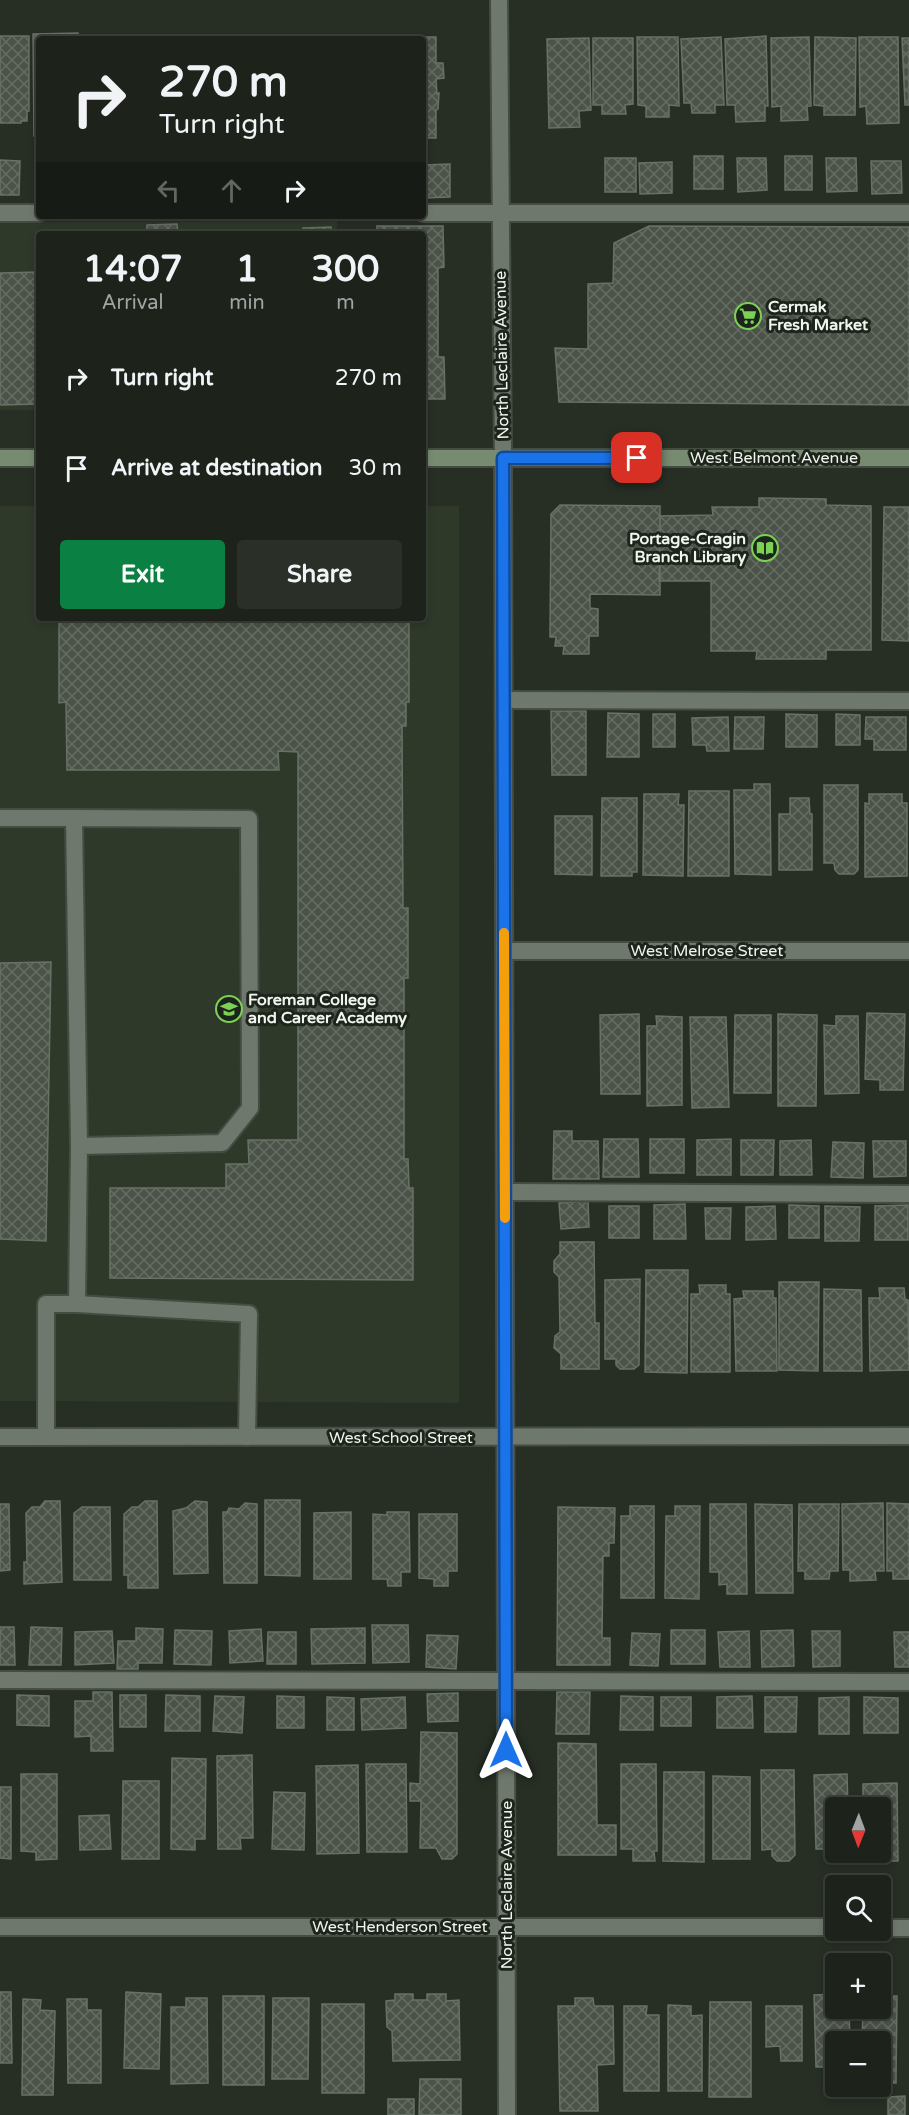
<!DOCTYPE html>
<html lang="en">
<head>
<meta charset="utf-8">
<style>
  :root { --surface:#1d221b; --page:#2a2f28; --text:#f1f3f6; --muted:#a0a4a3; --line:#3b3f3a; --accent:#0b8043 }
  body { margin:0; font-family:"Varela Round",sans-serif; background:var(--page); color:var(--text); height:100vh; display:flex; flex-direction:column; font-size:22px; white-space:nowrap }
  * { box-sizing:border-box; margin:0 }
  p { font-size:20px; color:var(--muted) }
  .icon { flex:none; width:33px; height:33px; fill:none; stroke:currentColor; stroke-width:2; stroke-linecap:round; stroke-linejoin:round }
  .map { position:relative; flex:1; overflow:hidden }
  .panel { position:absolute; left:36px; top:231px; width:390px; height:390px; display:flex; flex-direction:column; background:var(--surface); border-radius:6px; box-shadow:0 3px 9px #0003,0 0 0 2px var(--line) }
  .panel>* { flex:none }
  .hud { position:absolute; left:36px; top:36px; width:390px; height:183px; border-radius:6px; box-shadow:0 3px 9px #0003,0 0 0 2px var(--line); background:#1d221b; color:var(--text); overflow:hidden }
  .needle { width:39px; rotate:181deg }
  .fabs { position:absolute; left:825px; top:1797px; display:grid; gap:12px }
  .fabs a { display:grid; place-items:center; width:66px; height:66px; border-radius:6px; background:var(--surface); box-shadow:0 3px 9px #0003,0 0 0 2px var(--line); font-size:30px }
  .pin { position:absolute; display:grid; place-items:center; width:51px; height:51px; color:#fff; margin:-26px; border-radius:12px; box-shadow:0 3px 9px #0006 }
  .me { position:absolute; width:66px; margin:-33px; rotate:0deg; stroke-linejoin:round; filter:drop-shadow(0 0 4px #0008) }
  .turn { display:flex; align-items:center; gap:21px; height:126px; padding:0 24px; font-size:27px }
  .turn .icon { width:78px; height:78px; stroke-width:2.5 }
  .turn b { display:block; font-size:42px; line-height:51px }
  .lanes { display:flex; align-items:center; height:57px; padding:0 24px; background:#0003; justify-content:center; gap:30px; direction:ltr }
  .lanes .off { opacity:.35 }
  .eta { display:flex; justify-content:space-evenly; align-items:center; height:102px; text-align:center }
  .eta b { font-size:36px; font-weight:700; line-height:42px }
  .button { display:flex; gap:12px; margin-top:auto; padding:12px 24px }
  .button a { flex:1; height:69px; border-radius:6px; background:var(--accent); color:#fff; font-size:24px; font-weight:700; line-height:69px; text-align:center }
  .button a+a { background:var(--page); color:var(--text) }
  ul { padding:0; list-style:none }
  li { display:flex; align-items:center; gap:18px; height:90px; padding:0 24px }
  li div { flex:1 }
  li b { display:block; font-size:22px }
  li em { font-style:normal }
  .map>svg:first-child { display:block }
  .built { fill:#2e392a }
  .building { fill:url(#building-cross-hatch); stroke:#687165; stroke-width:1.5 }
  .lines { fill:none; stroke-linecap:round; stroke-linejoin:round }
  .service-casing { stroke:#464c43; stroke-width:20 }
  .minor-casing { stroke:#464c43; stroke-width:20 }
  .secondary-casing { stroke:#464c43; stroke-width:20 }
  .service { stroke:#6f786c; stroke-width:16 }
  .minor { stroke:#6f786c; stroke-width:16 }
  .secondary { stroke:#778b70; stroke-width:16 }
  .route-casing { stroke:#114b97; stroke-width:15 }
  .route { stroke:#1a73e8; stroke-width:10 }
  .slow { stroke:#f59e0b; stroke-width:10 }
  .labels { text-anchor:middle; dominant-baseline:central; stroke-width:6; stroke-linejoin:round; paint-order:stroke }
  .poi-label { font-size:16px; font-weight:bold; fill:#f0f5ee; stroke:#1d241b; text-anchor:start }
  .street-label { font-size:16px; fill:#f0f5ee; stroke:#1d241b }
</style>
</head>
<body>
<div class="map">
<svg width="909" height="2115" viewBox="0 0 909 2115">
  <defs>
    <pattern id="building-cross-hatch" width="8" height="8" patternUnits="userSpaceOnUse" patternTransform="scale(1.5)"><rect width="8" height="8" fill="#4b5348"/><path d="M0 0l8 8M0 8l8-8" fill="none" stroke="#656c63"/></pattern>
  </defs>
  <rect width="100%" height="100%" fill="#272e24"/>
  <path class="built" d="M337,221V234H39V410H0V222Z
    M0,506H39V618H423V506H459V1403L0,1401Z"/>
  <path class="building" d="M78,33V39H39V136H34L33,34Z
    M0,36H29V111H27V121H21V123H0Z
    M157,36V39H115V37Z
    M766,36L768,106H765V121L736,122L735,105H727L725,39Z
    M394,37H436V63H443L444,78L436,79L437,94L439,93L438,109L436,110V138H423V39H394Z
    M637,37H678L679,106L669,105V117H646V106L638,105Z
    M721,37L724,105H715V113H692L691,103H684L681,39Z
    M809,37L811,106H807L808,120L781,121V106L772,107L771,38Z
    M815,37L856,38L855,115H824V106L814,105Z
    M859,37H898L899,123L867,124L866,106L860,107Z
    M589,38L591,110L579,111L580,127L549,128L547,39Z
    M593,38H633V104L625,105L626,114H602V105H593Z
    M902,38H909V105H905Z
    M694,156H723V189H694Z
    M785,156H812V190H785Z
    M605,158H636V192H605Z
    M737,158H766L767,190L738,192Z
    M826,158H856L857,191L827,192Z
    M36,159H39V194H36Z
    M0,160L20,161L19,195H0Z
    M871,161H901L902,193L872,194Z
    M672,162V193L640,194L639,163Z
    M450,164V197L423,198V165Z
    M177,224L178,234H147V225Z
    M377,226H443L444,267L438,268V357H444L445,399H423V234H377Z
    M649,226L909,227V405L559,402L555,348L588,349V284L613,283L614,243Z
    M331,227V234H303V228Z
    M39,272V404L0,405V273Z
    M759,498L826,499V505L871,506V650H826V659H756L757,651H711V581H659L660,516L713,515L712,507H759Z
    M560,505L660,506V595L590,594V608L598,609V636H589V654H563L564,646H555L556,637H550L551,514Z
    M884,507H909V641L882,640Z
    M59,618H409V702H406V726H402L403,908H408V978H404V1159H408L409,1188H413V1280L110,1278V1188H226V1164H249L248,1140H298V752L278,751L279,770H67L66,702L59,703Z
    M551,711H586V775H552Z
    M608,713L639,714V757H607Z
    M653,714H675V747H653Z
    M786,714L817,715V747H786Z
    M836,714L860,715V745H836Z
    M728,717L729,751H707L706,745H693L692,718Z
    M735,717H764L763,749H734Z
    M866,717H906V750H874V739H865Z
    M754,784H770L771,875L735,874L734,790H754Z
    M824,785H858V870L854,874H839L835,870L834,863H824Z
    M689,791H729V876H688Z
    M644,794H679L678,805H684L683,876L643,875Z
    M869,794H902V803H907V876L865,877V803L869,804Z
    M602,798H637V872H632V876H601Z
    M790,798H809L810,814H812V870H779V814H790Z
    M555,816H592V875L555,874Z
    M51,962L46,1241L0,1239V963Z
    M867,1013L905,1014L903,1090H880V1080L865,1079Z
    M639,1014L640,1094H601L600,1015Z
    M778,1014L817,1015L816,1106H778Z
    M735,1015H771V1093H734Z
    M656,1016L682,1017V1105L647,1106V1026H657Z
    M836,1016H858L859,1093L825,1094L824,1025L836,1026Z
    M690,1017H726L729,1107L692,1108Z
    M554,1131H572V1141H598L599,1179H553Z
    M604,1139H638L639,1177H603Z
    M650,1139H684V1173H650Z
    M731,1139V1175H697V1140Z
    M741,1140H774L773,1175H741Z
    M811,1140L812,1175H780V1141Z
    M873,1141H906V1176L874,1177Z
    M833,1142L864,1143L863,1178L831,1177Z
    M588,1201L589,1227L561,1229L559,1203Z
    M685,1204L686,1239H654V1205Z
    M789,1205L819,1206V1238H789Z
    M908,1205V1240H875V1206Z
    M609,1206H639V1238H609Z
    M775,1206L776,1239L746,1240V1207Z
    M825,1206L860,1207L859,1241H825Z
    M705,1208H731L730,1239H706Z
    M560,1242H594L595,1323H599V1369H561V1354L554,1348L555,1336L560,1332L559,1277L554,1272V1261L560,1254Z
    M646,1270H688L687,1373L645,1372Z
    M640,1279L639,1365L634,1369H620L616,1365V1359H605V1280Z
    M779,1282H819L818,1371L779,1370Z
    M699,1285H726V1294H730V1372H691V1294H700Z
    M879,1288H904L905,1299L908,1300L909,1370L870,1371L869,1298H880Z
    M824,1289L861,1290L862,1371H824Z
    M743,1291H773V1298H776L777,1371H736L734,1299L744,1298Z
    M265,1500H300V1576L265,1575Z
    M45,1501H60L62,1582L24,1584V1562H27L26,1513L32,1507H40Z
    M145,1501H157L158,1588H128V1575H124V1514L132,1507H138Z
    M195,1501L207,1502L208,1573L174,1574L173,1511L186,1508Z
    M245,1503L257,1504V1583H224L223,1512H227L229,1508L239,1509Z
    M883,1503L884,1571H875L876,1580L850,1581V1570H843L842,1504Z
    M887,1503L909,1504V1579H893V1571H887Z
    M0,1504H9L10,1570L0,1571Z
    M710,1504H746L747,1594H727V1584L719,1585V1572H710Z
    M755,1504L792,1505L793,1593H756Z
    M799,1504H839L838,1571H830L829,1579H805V1571H798Z
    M630,1506H654V1598H621V1516H630Z
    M675,1506H700L699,1599L665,1598L666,1516H675Z
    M82,1507H110L111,1580H74V1513Z
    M558,1507L615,1508L614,1543H609V1556H603L602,1638H610V1665H557Z
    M351,1512V1579H314V1513Z
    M387,1512H409L410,1572H401V1586H388L387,1579H373V1514L387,1515Z
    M419,1514H457V1571H448V1586H434V1579L419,1578Z
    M372,1625H408L409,1662L373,1663Z
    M0,1627H14L15,1665H0Z
    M31,1627L62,1628L61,1665H29Z
    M136,1628L163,1629L162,1663H138V1669H117L118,1641H136Z
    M365,1628V1663L312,1664L311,1629Z
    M261,1629L263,1661L230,1663L229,1631Z
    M175,1630L212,1631L211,1665L174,1664Z
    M671,1630H705V1664H671Z
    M793,1630L794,1666L762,1667L761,1631Z
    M112,1631L114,1663L75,1665V1632Z
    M749,1631L750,1667H720L718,1632Z
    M812,1631H840V1666L813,1667Z
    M268,1632H296V1664H267Z
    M894,1632H909V1667H895Z
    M632,1633L660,1634L658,1666L630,1665Z
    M427,1635L458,1636L456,1669L426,1667Z
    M93,1692H112L113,1751H91V1736L75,1737V1701H93Z
    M557,1692H590L589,1734H556Z
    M458,1693V1721L428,1722L427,1694Z
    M17,1695L49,1696V1726L17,1725Z
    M120,1695H146V1727H120Z
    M166,1695L200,1696V1731H165Z
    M215,1696L244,1697L242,1733L213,1731Z
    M277,1696L304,1697V1728H277Z
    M621,1696L653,1697V1730H620Z
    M752,1696L753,1728H717V1697Z
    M327,1697L354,1698V1730H327Z
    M405,1697L406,1728L362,1730L361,1699Z
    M661,1697H691V1726H661Z
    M765,1697H797L796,1732H765Z
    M849,1697V1734H819V1698Z
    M864,1697L898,1698V1733H864Z
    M421,1732L457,1733V1854L452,1859H442L436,1848H420L421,1801H410V1783L420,1784Z
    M558,1743L596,1744L597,1825H616V1855H558Z
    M252,1755L253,1838H240L241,1849H218L217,1756Z
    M172,1758L206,1759L205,1839H195V1850L171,1849Z
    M366,1764H406L407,1852H367Z
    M621,1764H656L657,1851H654L655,1861H633V1849H621Z
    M358,1765L359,1853L317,1854L316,1766Z
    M761,1770H794L795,1855L789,1861H777L772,1856V1849L762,1850Z
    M664,1772H704V1862L663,1861Z
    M21,1774H57V1859L36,1860V1852L21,1851Z
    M847,1774L848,1808H836V1849H816L814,1775Z
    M713,1776L750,1777V1859H713Z
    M123,1781H159V1859H122Z
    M897,1783L898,1861H877V1853L864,1852H880V1808H863V1784Z
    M0,1787H11V1859L0,1858Z
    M274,1792L305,1793L304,1850L272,1849Z
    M109,1815L111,1849L80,1850L79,1816Z
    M0,1992H11L12,2063H0Z
    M126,1992L161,1994L159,2069L124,2068Z
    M395,1994H413V2000H427V1994H446V2001L459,2000L460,2060L393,2061L392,2031L387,2027L386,2001L395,2000Z
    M836,1994V2008H849L850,2042H836V2067H816L814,1995Z
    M223,1996H264V2085H223Z
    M880,1996H897L896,2083H880V2042H862L863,2008H880Z
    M186,1998H207L208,2083L171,2084V2007H186Z
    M273,1998H309L308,2079H272Z
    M575,1998H593L594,2006H613L614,2064L597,2065L598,2111H560L558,2006H575Z
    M23,1999L41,2000L40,2010L55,2011L53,2095H22Z
    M67,1999H87V2010H101V2083H68Z
    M710,2002H751V2097H709Z
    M322,2004H364V2093H322Z
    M668,2005L691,2006V2016L702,2015V2091H668Z
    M624,2006H647L646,2015H659V2091H624Z
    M766,2006H802V2061H781L780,2046L766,2047Z
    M420,2079H461V2115H419Z
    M905,2096V2115H888V2097Z
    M388,2099H414V2115H388Z"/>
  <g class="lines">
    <defs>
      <path id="service" d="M0,213H39
        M423,213H909
        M504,700L909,701
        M0,818H74
        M505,1192L909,1194
        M77,1304L249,1314L247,1437
        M46,1437V1304H77L79,1146L222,1143L250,1108L249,819L74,818L79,1146
        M0,1680L909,1682"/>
      <path id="minor" d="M499,0L503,458L507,2115
        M504,951H909
        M0,1437L909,1436
        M0,1927H836
        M880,1928H909"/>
      <path id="secondary" d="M0,458H39
        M423,458H909"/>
    </defs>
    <use href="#service" class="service-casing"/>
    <use href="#minor" class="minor-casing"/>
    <use href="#secondary" class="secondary-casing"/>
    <use href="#service" class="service"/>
    <use href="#minor" class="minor"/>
    <use href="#secondary" class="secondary"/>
  </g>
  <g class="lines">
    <defs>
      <path id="route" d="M506,1750L503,458H637"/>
    </defs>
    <use href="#route" class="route-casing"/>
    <use href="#route" class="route"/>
    <path class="slow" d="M504,933L505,1218"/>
  </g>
  <defs>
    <symbol id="supermarket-ring" viewBox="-11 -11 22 22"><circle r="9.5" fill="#1d241b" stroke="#7bd156" stroke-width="1.5"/><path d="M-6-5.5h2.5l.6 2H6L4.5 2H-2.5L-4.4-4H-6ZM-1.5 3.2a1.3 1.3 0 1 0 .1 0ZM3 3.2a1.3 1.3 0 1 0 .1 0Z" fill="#7bd156"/></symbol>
    <symbol id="library-ring" viewBox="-11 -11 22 22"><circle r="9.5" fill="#1d241b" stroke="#7bd156" stroke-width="1.5"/><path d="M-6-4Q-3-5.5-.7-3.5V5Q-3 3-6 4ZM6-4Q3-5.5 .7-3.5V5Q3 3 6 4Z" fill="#7bd156"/></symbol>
    <symbol id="school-ring" viewBox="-11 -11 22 22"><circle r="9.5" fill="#1d241b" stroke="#7bd156" stroke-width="1.5"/><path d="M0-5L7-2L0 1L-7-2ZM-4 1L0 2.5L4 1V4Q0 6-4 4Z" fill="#7bd156"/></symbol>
  </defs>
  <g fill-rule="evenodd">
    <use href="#supermarket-ring" x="733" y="301" width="30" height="30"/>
    <use href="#library-ring" x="750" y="533" width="30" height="30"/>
    <use href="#school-ring" x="214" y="994" width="30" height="30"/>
  </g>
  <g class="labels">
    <g class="poi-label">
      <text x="768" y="307">Cermak<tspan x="768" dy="18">Fresh Market</tspan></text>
      <text x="746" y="539" text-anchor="end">Portage-Cragin<tspan x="746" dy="18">Branch Library</tspan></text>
      <text x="248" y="1000">Foreman College<tspan x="248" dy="18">and Career Academy</tspan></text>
    </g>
    <g class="street-label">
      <text transform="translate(502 355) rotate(-91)">North Leclaire Avenue</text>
      <text x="774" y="458">West Belmont Avenue</text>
      <text x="707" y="951">West Melrose Street</text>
      <text x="401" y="1438">West School Street</text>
      <text transform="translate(507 1885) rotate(-90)">North Leclaire Avenue</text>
      <text x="400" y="1927">West Henderson Street</text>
    </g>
  </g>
</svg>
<div class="fabs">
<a><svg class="needle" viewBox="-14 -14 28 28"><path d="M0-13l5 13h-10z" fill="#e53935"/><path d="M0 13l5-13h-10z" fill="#a0a4a3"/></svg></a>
<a><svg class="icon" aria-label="search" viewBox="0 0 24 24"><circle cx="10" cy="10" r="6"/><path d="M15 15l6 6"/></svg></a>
<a>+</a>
<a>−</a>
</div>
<div class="pin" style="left:637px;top:458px;background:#d93025"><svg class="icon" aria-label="arrive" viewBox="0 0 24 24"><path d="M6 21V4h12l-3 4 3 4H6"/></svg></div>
<svg class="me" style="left:506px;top:1750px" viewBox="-20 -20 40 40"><path d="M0-17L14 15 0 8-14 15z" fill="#1a73e8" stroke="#fff" stroke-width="4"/></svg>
<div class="hud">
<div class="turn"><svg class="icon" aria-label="right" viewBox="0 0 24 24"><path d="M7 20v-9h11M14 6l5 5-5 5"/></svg><div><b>270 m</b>Turn right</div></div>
<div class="lanes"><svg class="icon off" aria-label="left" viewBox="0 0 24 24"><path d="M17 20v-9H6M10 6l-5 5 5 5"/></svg><svg class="icon off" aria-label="ahead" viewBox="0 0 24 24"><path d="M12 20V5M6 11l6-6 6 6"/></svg><svg class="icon" aria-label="right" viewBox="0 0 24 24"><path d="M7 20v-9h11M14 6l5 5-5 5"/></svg></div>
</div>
<section class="panel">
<div class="eta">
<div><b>14:07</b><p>Arrival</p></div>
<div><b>1</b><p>min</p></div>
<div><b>300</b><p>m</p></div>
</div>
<ul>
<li><svg class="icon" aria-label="right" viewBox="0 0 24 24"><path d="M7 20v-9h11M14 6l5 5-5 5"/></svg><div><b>Turn right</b></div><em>270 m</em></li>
<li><svg class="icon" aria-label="arrive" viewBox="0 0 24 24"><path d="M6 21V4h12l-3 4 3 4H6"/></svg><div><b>Arrive at destination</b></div><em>30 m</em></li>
</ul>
<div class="button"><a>Exit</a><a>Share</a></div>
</section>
</div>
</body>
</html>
